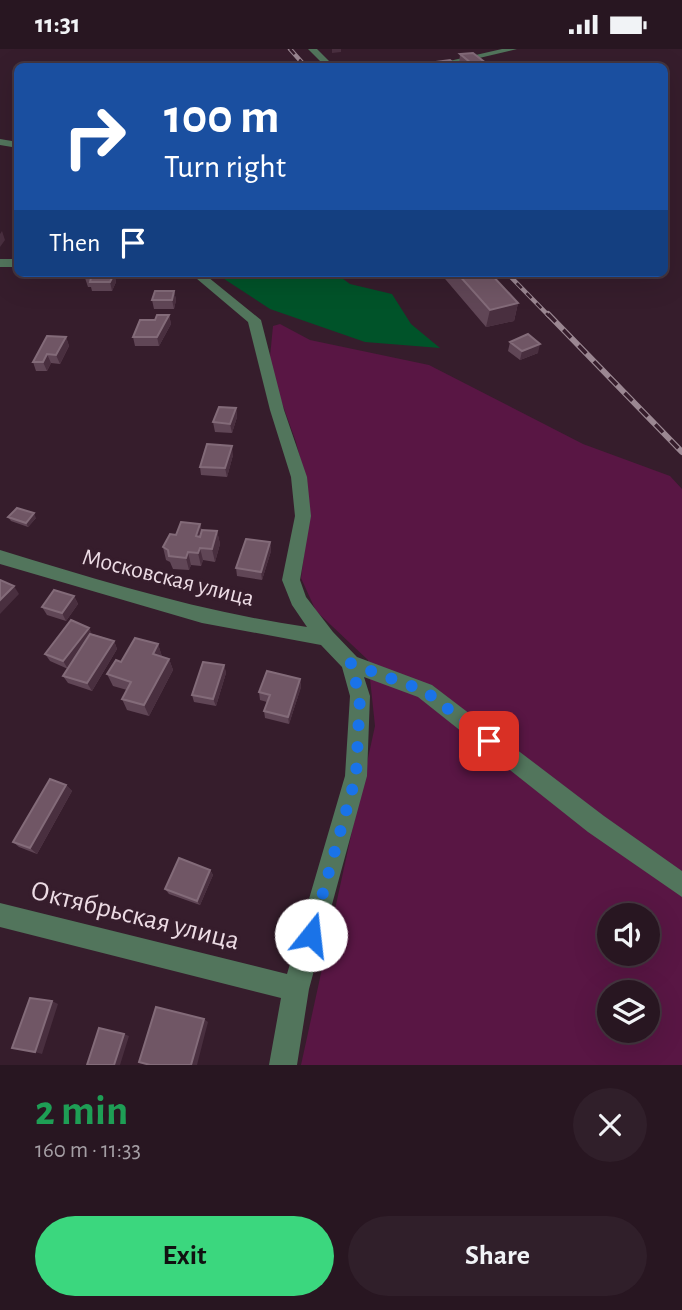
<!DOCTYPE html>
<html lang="en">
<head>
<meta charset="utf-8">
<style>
  :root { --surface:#281621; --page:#301f2a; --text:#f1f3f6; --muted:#a59fa5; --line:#44353f; --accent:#3bd77e }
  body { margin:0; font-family:"Alegreya Sans",sans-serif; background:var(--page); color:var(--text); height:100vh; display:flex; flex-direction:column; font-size:26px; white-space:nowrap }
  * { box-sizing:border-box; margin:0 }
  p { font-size:23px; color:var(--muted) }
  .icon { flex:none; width:38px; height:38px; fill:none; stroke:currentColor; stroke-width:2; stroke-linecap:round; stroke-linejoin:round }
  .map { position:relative; height:1016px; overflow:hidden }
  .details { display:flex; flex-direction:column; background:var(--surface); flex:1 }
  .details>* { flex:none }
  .hud { position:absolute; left:14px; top:14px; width:654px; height:214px; border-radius:10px; box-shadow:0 7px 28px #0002,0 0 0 2px var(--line); background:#1a4fa0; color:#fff; overflow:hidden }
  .tools { position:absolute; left:597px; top:854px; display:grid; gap:14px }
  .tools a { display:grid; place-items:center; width:63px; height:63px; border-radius:50%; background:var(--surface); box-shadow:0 7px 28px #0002,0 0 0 2px var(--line); font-size:35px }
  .pin { position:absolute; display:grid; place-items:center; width:60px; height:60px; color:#fff; margin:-30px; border-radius:14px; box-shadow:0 4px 10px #0006 }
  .me { position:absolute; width:77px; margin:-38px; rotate:16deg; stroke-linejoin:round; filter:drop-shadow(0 0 5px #0008) }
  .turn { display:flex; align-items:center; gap:24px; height:147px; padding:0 35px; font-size:32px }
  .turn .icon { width:91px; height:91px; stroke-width:2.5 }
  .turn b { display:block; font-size:49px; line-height:60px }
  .then { display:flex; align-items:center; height:66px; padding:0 35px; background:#0003; gap:14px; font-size:26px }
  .round { display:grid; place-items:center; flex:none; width:74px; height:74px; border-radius:37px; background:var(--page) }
  .summary { display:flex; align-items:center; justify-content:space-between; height:119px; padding:0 35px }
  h1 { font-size:42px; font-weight:700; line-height:52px; color:#1e9e55 }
  .primary-button { display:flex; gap:14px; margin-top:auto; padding:14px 35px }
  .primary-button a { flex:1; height:80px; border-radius:42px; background:var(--accent); color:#111; font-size:28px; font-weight:700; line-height:80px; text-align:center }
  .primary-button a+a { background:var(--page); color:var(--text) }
  .status { display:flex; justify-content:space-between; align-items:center; height:49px; padding:0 35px; background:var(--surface); direction:ltr }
  .status svg { height:19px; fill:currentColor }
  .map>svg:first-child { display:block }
  .green { fill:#591644; fill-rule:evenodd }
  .water { fill:#005329 }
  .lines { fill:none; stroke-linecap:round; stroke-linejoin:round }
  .minor { fill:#52755c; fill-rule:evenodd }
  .rail-far1-casing { stroke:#9b8792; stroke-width:4.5 }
  .rail-casing { stroke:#9b8792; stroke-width:6 }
  .rail-far1 { stroke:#361d2c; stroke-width:2.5; stroke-dasharray:7; stroke-linecap:butt }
  .rail { stroke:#361d2c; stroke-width:3.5; stroke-dasharray:11; stroke-linecap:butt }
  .wall { fill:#604656 }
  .shaded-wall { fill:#492f3f }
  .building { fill:#705665; stroke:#836b79; stroke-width:2 }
  .route { stroke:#1a73e8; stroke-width:12; stroke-dasharray:0 21.6 }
  .labels { text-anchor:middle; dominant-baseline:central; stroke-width:7; stroke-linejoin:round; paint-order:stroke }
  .street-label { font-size:24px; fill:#ecdbe4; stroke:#361d2c }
  .near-street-label { font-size:28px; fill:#ecdbe4; stroke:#361d2c }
</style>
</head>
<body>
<div class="status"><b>11:31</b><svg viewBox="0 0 49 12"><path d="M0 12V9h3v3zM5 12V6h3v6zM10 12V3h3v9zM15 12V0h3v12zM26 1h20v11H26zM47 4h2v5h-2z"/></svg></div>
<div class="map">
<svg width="682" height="1016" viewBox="0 0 682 1016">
  <rect width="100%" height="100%" fill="#361d2c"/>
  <path class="green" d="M280,275L310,291L429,316L583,395L670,427L682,440V1016H301L375,677L368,611L316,562L301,529L309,468L305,429L296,393L269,318L273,277ZM609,866H648V905H609ZM609,943H648V982H609Z"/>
  <path class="water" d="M215,224H335L350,235L392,245L411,275L440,299L365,293L270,260Z"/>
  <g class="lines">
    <path class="minor" d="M308,0H317L335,18H326Z
      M502,0H517L441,18H423Z
      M0,90L18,93V99L0,96Z
      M0,210H18V218H0Z
      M190,224H203L261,271L284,361L307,428L311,467L300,531L306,548L333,583L357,608L432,636L604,767L682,822V848L588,783L418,648L364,628L370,647L367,727L309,940L297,1016H269L281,949L0,878V854L287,925L345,727L350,647L342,618L321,596L202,574L0,515V501C101,532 202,563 307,578L292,556L282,531L295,467L291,428L270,361L248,273Z"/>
    <defs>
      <path id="rail-far1" d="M290,0L306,18
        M507,224L549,267"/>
      <path id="rail" d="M548,265L682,403"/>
    </defs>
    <use href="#rail-far1" class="rail-far1-casing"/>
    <use href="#rail" class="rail-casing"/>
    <use href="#rail-far1" class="rail-far1"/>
    <use href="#rail" class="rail"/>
  </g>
  <path class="wall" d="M460,5L491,18H460L459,16Z
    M440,224H490L518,254L514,272L486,278Z
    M114,225L116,233L112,242H92L91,238H88L85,229Z
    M174,242L176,251L174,260H154L152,251Z
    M169,266L171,275L159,297H135L133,288L155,271Z
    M66,288L69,297L60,315L51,314L47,322H36L33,313Z
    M510,293L538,304L520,311L508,302Z
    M236,359L237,368L232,384L215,383L213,373Z
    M233,406L227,428L201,426L200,418Z
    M8,468L36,469L28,478L11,472Z
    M200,475L202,482H217L220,495L215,513L203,511L201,517L191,516L189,521L173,520L170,513L166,511L163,498L176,486Z
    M270,493L271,502L262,531L237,527L236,519Z
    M74,547L78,555L66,572L47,566L42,558Z
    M93,585L114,592L117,600L92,642L68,634L63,627L68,620L50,612L45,605Z
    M158,595L162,608L169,610L173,621L149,667L127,661L122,650L127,641L113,637L107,625L121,613Z
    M224,616L226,624L216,657L194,653L192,646Z
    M300,630L301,638L289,675L265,669L264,662L267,653L260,651L259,643Z
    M66,736L72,742L37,805L19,798L13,793Z
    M210,821L213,826L200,856L169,845L165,840Z"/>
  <path class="shaded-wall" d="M332,0H341V3L332,4Z
    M2,182L5,191L0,198V185Z
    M114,225L116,233L112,242L110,233Z
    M174,242L176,251L174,260L172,251Z
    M518,254L514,272L486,278L490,261Z
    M169,266L171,275L159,297L157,288Z
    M66,288L69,297L60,315L56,306Z
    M540,295L538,304L520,311L522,302Z
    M47,305L51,314L47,322L43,313Z
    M236,359L237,368L232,384L230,375Z
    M232,397L233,406L227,428L225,419Z
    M34,464L36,469L28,478L26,474Z
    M200,475L203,487H196Z
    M217,482L220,495L215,513L212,500Z
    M270,493L271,502L262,531L261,523Z
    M200,499L203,511L201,517L198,504Z
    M188,503L191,516L189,521L186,509Z
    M14,537L19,545L0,565V551Z
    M74,547L78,555L66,572L62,564Z
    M89,579L93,587L68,620L63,612Z
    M114,592L117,600L92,642L87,634Z
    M158,595L162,607L157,616L153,605Z
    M169,610L173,621L149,667L144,656Z
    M224,616L226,624L216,657L213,650Z
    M300,630L301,638L289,675L288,668Z
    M66,736L72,742L37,805L30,799Z
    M210,821L213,826L200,856L197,852Z
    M52,952L58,955L42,1005L35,1003Z
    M204,970L208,973L197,1016H191Z
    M124,985L129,987L120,1016H114Z"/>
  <path class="building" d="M473,4L491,18H476L460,5Z
    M450,11L458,18H442L436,13Z
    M87,224L114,225L110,233H90L91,229H85Z
    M457,224H490L518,254L490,261Z
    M155,242H174L172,251H152Z
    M157,266H169L157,288H133L140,271H155Z
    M528,285L540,295L522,302L510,293Z
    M47,287L66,288L56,306L47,305L43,313H33Z
    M219,358L236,359L230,375L213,373Z
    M207,395L232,397L225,419L200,418Z
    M17,459L34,464L26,474L8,468Z
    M181,473L200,475L196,487L200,488L202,481L217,482L212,500L200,499L198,504L188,503L186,509L169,507L168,501L163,498L170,485L176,486Z
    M246,490L270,493L261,523L236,519Z
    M0,531L14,537L0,551Z
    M54,541L74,547L62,564L42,558Z
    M71,571L89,579L63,612L45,605Z
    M90,585L114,592L87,634L63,627Z
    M135,589L158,595L153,605L169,610L144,656L122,650L131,633L107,625L116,611L121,613Z
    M203,613L224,616L213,650L192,646Z
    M267,622L300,630L288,668L264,662L270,646L259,643Z
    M50,730L66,736L30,799L13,793Z
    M179,809L210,821L197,852L165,840Z
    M30,949L52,952L35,1003L12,999Z
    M156,958L204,970L191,1016H150L139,1013Z
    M99,979L124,985L114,1016H87Z"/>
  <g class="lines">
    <path class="route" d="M311,886L356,727L360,647L350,614L425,642L489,692"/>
  </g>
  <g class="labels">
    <g class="street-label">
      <text transform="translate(168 529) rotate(14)">Московская улица</text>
    </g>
    <g class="near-street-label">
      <text transform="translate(135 867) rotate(14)">Октябрьская улица</text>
    </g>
  </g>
</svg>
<div class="tools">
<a><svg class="icon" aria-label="sound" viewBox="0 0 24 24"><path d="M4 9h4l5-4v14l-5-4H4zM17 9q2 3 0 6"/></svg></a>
<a><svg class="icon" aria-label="layers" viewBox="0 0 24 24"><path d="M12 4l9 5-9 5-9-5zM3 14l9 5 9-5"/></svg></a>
</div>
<div class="pin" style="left:489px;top:692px;background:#d93025"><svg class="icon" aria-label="arrive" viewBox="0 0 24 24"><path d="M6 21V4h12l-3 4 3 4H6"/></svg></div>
<svg class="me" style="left:311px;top:886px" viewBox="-20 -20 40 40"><circle r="19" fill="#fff"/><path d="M0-13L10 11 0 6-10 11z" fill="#1a73e8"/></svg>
<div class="hud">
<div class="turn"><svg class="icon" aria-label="right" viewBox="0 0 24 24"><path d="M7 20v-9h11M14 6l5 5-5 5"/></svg><div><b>100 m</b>Turn right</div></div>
<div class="then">Then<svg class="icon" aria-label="arrive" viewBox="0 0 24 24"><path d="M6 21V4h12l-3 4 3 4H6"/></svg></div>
</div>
</div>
<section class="details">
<div class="summary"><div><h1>2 min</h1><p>160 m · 11:33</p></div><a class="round"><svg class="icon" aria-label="close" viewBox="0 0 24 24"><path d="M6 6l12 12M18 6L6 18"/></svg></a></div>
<div class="primary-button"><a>Exit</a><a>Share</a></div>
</section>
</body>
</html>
